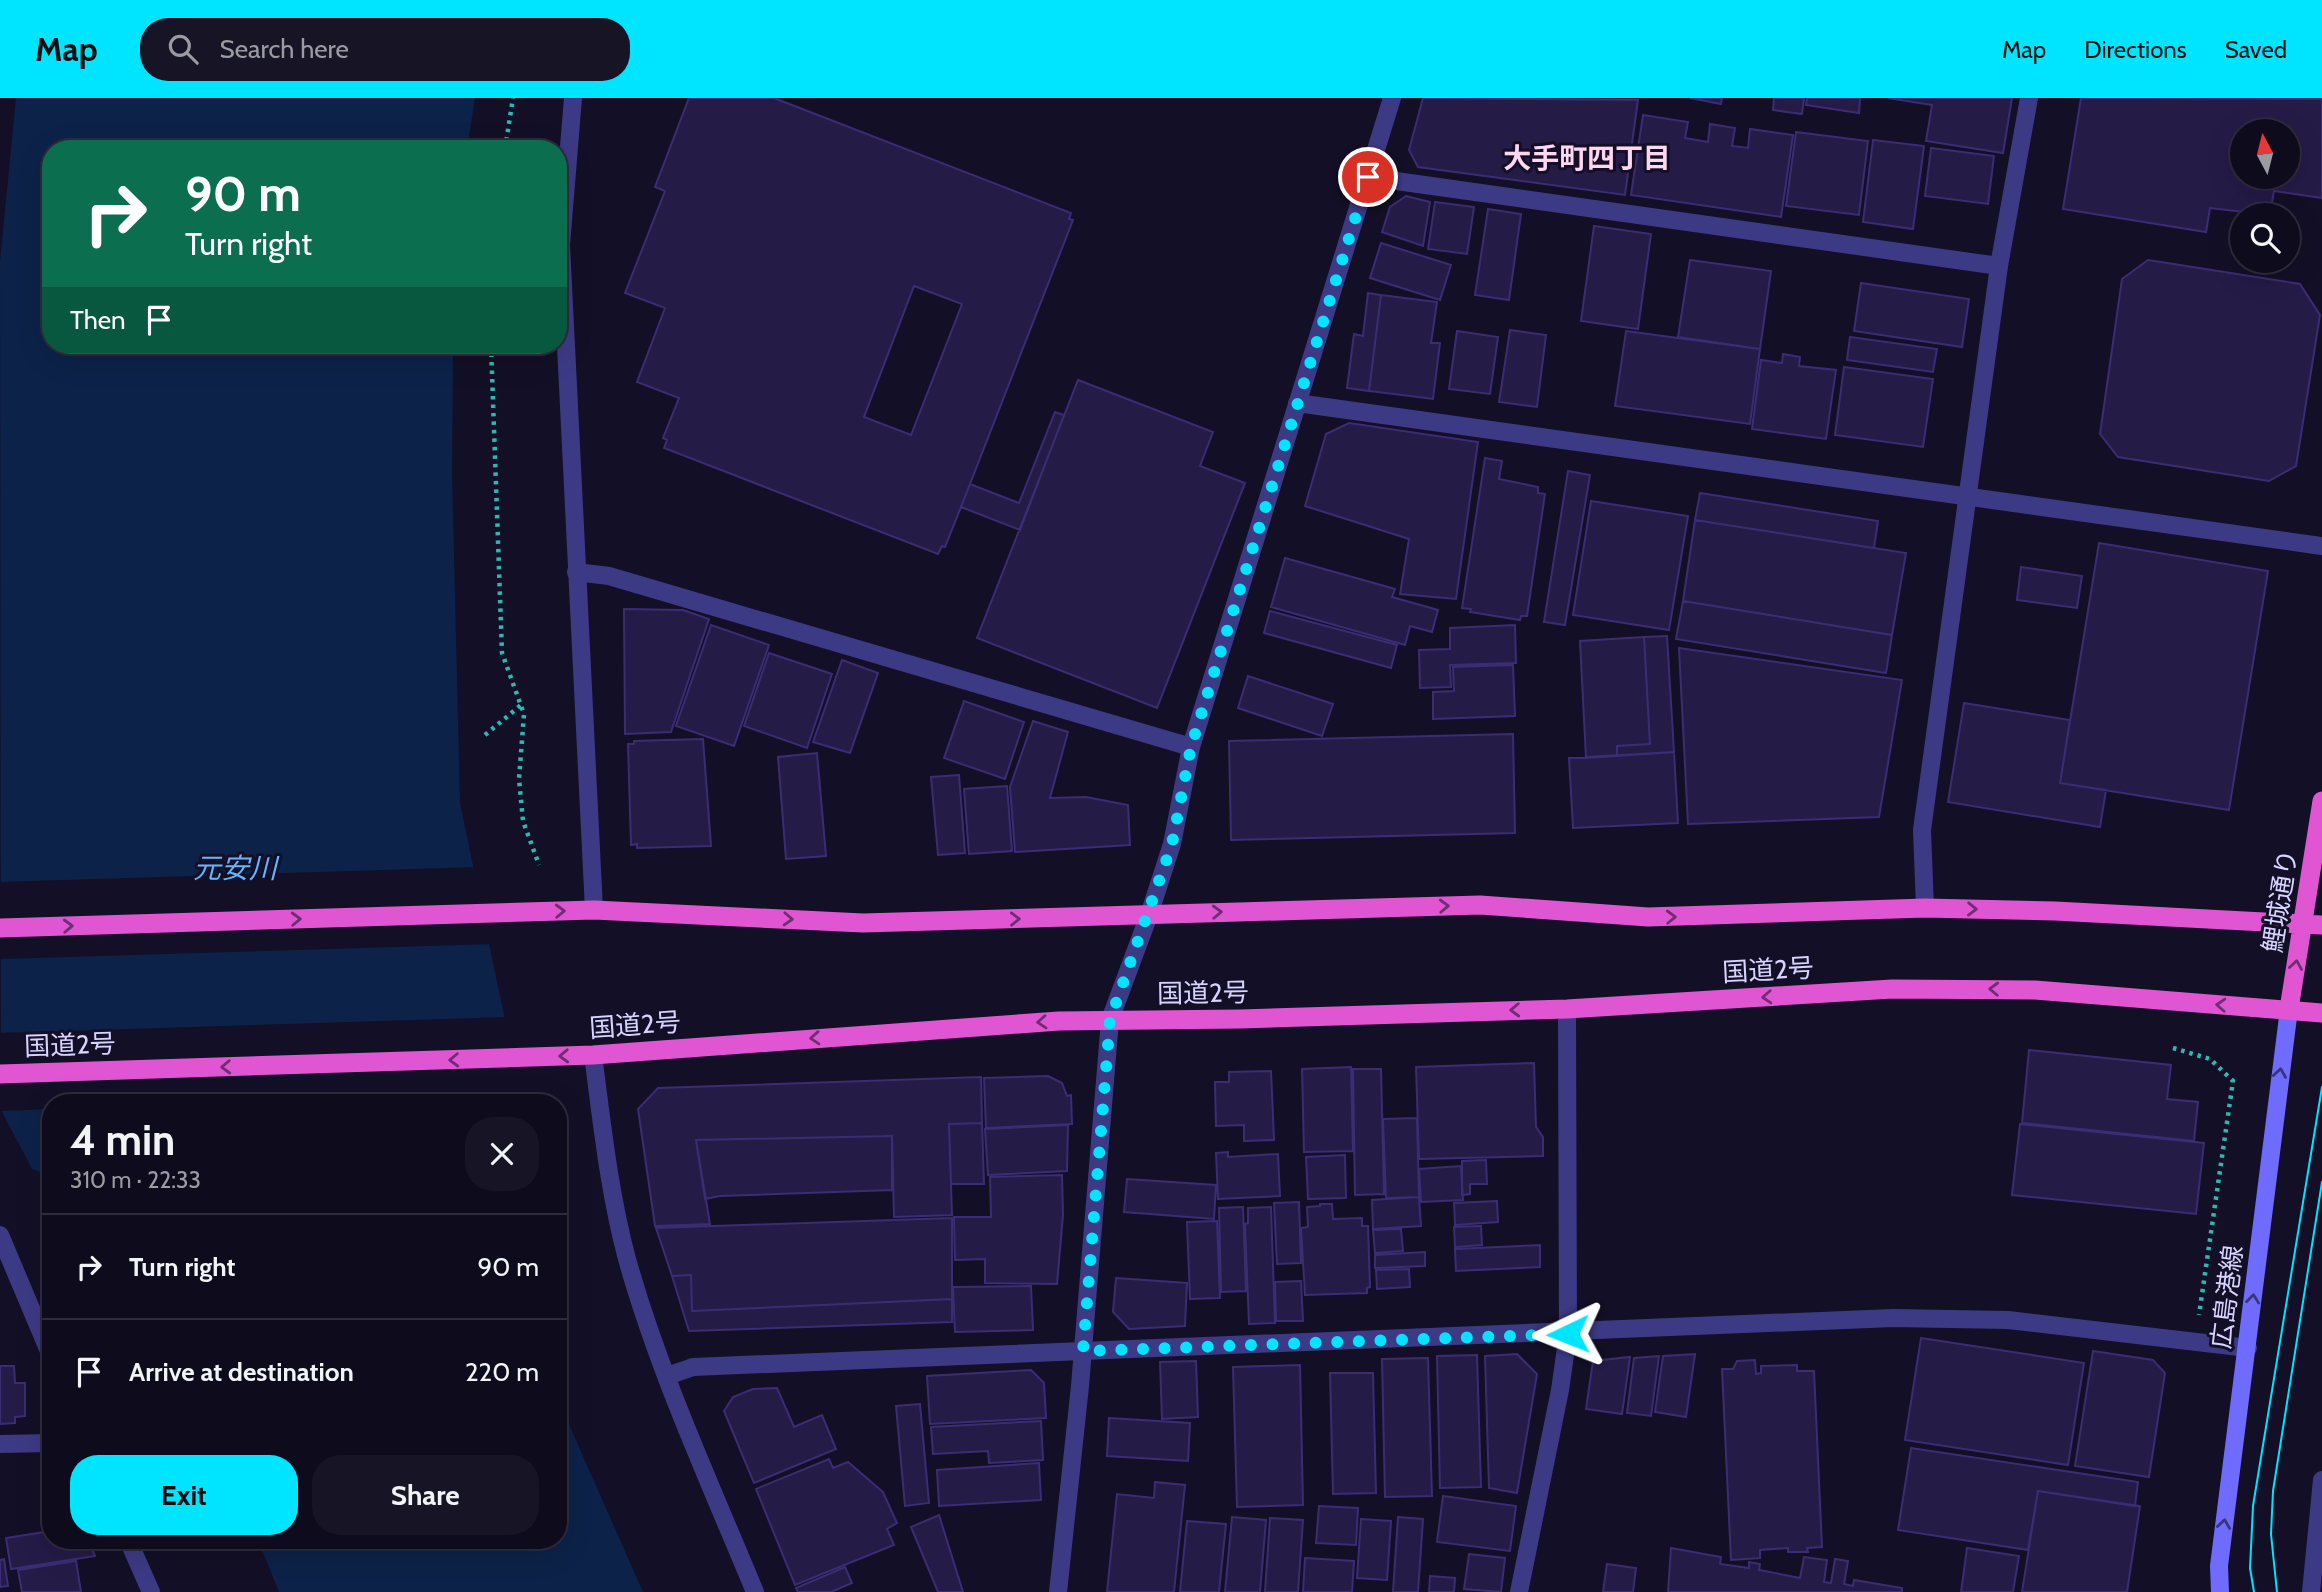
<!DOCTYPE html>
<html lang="en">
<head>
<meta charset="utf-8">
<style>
  :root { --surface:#0e0b1c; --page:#171425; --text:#f1f3f6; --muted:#9b9ba3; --line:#2e2b3b; --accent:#00e5ff }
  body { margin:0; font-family:Cabin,"Noto Sans JP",sans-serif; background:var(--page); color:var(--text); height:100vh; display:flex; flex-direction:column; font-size:26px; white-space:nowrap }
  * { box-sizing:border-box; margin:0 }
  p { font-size:23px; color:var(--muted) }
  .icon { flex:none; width:38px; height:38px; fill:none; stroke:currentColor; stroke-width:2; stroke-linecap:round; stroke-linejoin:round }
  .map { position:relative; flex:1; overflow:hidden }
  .details { position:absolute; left:42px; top:996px; width:525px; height:455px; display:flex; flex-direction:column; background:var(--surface); border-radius:28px; box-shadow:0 7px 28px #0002,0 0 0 2px var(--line) }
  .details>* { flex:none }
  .top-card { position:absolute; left:42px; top:42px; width:525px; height:214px; border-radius:28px; box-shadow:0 7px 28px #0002,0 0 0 2px var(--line); background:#0b6e4f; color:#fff; overflow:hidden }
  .needle { width:46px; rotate:353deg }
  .tools { position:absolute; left:2230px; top:21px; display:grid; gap:14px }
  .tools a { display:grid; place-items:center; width:70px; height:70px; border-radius:50%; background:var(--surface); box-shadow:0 7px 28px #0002,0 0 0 2px var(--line); font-size:35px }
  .pin { position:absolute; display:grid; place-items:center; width:60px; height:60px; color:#fff; margin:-30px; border:4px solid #fff; border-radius:50%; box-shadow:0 2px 7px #0007 }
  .me { position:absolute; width:77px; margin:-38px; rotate:268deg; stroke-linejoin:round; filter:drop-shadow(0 0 5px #0008) }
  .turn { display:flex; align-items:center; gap:24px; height:147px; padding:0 28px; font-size:32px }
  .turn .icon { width:91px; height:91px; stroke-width:2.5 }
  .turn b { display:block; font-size:49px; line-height:60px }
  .then { display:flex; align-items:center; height:66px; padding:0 28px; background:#0003; gap:14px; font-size:26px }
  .round { display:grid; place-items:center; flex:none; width:74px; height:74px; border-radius:28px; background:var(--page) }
  .headline { display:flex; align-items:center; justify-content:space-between; height:119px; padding:0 28px }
  h1 { font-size:42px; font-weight:700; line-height:52px }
  .button { display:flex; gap:14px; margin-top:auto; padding:14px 28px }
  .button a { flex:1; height:80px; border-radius:28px; background:var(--accent); color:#111; font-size:28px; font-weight:700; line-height:80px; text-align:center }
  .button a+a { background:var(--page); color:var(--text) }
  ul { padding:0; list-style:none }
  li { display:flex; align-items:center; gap:21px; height:105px; padding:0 28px; border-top:2px solid var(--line) }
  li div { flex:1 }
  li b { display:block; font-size:26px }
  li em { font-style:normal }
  header { display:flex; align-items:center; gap:42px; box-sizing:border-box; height:98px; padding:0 35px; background:var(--accent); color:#111 }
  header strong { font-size:33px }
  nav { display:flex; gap:38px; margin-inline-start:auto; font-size:24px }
  .search { width:490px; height:63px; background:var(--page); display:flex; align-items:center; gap:18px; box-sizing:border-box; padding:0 24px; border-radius:28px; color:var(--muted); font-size:26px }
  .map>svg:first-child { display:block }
  .water { fill:#0c2248 }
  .pier { fill:#130f26 }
  .building { fill:#241b47; stroke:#3b2d73; stroke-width:2; fill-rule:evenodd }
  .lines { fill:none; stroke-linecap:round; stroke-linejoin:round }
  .path { stroke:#2fb8b0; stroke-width:4.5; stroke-dasharray:3.5 5; stroke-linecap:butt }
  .minor { stroke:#3d3a85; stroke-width:18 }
  .tertiary { stroke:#3d3a85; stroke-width:18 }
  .secondary { stroke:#6f6bff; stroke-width:18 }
  .trunk { stroke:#e055d1; stroke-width:19 }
  .tram { stroke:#00e5ff; stroke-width:2 }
  .oneway { stroke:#6f2e73 }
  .oneway2 { stroke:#38347d }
  .route { stroke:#00e5ff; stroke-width:12; stroke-dasharray:0 21.6 }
  .labels { text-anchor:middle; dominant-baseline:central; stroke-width:6; stroke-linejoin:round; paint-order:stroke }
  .street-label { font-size:26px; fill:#d9d4ff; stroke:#130f26 }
  .neighbourhood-label { font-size:28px; font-weight:bold; fill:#ffd6f0; stroke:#130f26 }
  .water-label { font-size:28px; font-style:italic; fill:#62b6ff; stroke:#130f26 }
</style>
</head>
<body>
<header>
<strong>Map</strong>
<div class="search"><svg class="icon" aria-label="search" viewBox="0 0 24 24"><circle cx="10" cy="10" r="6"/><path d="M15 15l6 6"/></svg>Search here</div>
<nav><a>Map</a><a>Directions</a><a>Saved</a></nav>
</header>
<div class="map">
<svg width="2322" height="1494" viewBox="0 0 2322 1494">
  <rect width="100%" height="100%" fill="#130f26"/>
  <path class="water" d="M16,0H475L467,51H51V247H453L452,375L460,705L522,1004H51V1078L32,1071L1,1012L0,163Z
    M558,1287L571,1331L643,1494H279L258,1442H558Z"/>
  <path class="pier" d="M478,769L494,846L0,861V784Z
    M508,919L524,997L281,1004H51V1011L0,1013V935Z"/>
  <path class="building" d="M689,0H774L1071,115L1069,121L1073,122L961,409L945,449L942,448L938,456L664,350L667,342L663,340L679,300L637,284L665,210L625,195L665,93L655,89ZM914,188L962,206L911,337L864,319Z
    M1423,0L1638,2L1625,97L1418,69L1409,52Z
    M1690,0H1722L1721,6Z
    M1774,0H1804L1802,16L1773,12Z
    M1807,0H1860L1859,15L1806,7Z
    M1888,0H2012L2003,55L1926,43L1932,7Z
    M2081,0L2322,1V100L2274,93L2270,117L2210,110L2206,134L2063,111ZM2242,33H2287V79H2242Z
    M1643,17L1688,24L1685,40L1708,44L1710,26L1735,30L1732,48L1748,50L1750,31L1793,37L1781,119L1631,97Z
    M1796,34L1868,43L1859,117L1786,108Z
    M1873,42L1924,48L1913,131L1863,124Z
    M1931,50L1994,58L1988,106L1925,98Z
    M1406,98L1430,104L1423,148L1382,134L1390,109Z
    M1435,104L1474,109L1467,156L1428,151Z
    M1488,111L1521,116L1509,202L1475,197Z
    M1594,128L1651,136L1638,231L1581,223Z
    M1381,145L1451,167L1440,202L1370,180Z
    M1690,162L1771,173L1760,251L1678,239Z
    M2148,162L2300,186L2320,217L2296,368L2269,383L2118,359L2100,336L2122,181Z
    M1861,185L1969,201L1962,249L1854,233Z
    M1368,195L1381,197L1369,293L1347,290L1354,236L1363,238Z
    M1381,197L1437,204L1431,245H1440L1433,301L1369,293Z
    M1510,232L1546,237L1537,309L1499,304Z
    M1457,233L1498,239L1490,296L1449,291Z
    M1626,233L1760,251L1750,326L1615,308Z
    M1850,239L1937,251L1933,274L1847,262Z
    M1783,256L1800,259L1799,268L1836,272L1826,341L1752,331L1761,262L1782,265Z
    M1844,269L1933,281L1923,349L1835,337Z
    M1078,282L1213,334L1200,368L1245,385L1157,610L977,540Z
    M1055,314L1064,317L1020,432L961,409L970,386L1019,405Z
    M1349,325L1478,344L1456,501L1400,496L1409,441L1305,408L1326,336Z
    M1485,360L1502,363L1499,381L1538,389V395L1545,396L1527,518H1521L1520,522L1470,514L1471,511L1462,510Z
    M1568,373L1590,377L1565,527L1544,524Z
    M1700,395L1878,423L1874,450L1695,422Z
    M1591,403L1688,418L1669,532L1573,517Z
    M1695,422L1906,455L1892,537L1683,503Z
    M2099,445L2268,473L2229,712L2060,685Z
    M1285,460L1395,491L1392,499L1438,512L1432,534L1410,528L1405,547L1271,509Z
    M2021,469L2082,478L2077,510L2017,502Z
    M1683,503L1892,537L1886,575L1676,541Z
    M624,511L683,512L709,521L671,634L625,636Z
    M1270,513L1397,547L1391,570L1264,535Z
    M711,527L769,547L734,648L676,628Z
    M1515,527L1516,565L1450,567L1451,589L1420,590L1419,552L1450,551V530Z
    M1667,538L1674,654L1617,658V648L1650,646L1644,539Z
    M1644,539L1650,646L1617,648V658L1586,660L1580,543Z
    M1679,550L1902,582L1879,719L1688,726Z
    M769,555L832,576L807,650L744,628Z
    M842,562L878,575L850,655L813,644Z
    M1513,567L1515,618L1433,621V594L1454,593L1453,569Z
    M1248,578L1333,606L1322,638L1238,610Z
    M964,603L1024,624L1005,681L944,660Z
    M1964,605L2070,622L2060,685L2106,692L2100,729L1948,704Z
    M1033,623L1068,634L1050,700L1086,699L1128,707L1130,747L1015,754L1010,689Z
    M1513,636L1515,735L1231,742L1229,643Z
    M703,641L711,748L637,750V746L631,747L628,646H634V643Z
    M1674,654L1678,725L1573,730L1569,660Z
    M817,655L826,758L786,761L778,659Z
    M959,677L965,755L938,757L931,679Z
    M1007,688L1012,753L969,756L964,691Z
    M2029,952L2171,967L2167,1001L2198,1004L2194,1043L2022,1025Z
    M1534,965L1536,1029L1543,1039V1058L1419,1061L1416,969Z
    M1351,969L1353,1053L1304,1054L1302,971Z
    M1353,971H1381L1384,1096L1355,1097Z
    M1271,973L1274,1042L1244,1043V1027L1216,1028L1215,984H1229V974Z
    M1048,978L1062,985L1067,998L1071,997L1072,1026L986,1030L984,980Z
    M981,979L982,1025L949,1026L952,1117L894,1119L892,1038L696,1042L710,1126L655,1128L638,1011L658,990Z
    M1417,1020L1419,1099L1386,1100L1383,1021Z
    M982,1025L984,1086H951L949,1026Z
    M2020,1026L2204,1045L2196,1116L2012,1097Z
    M1068,1027L1067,1073L988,1077L985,1031Z
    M892,1038V1092L720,1098L705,1101L696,1042Z
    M1228,1054V1059L1278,1056L1280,1098L1218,1101L1216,1055Z
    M1345,1057L1346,1100L1308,1101L1306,1059Z
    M1486,1062L1487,1086H1470V1096L1462,1097V1063Z
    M1461,1068L1463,1102L1421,1104L1419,1071Z
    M1062,1077L1063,1117L1057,1186L985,1185V1161L955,1162L954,1119H991L990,1079Z
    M1127,1081L1216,1087L1214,1121L1124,1114Z
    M1419,1099L1421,1128L1373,1131L1372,1102Z
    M1497,1103L1498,1124L1455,1127L1454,1105Z
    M1299,1104L1301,1165L1277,1166L1274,1105Z
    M1320,1106H1332L1333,1121L1362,1120V1128H1368L1370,1189L1367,1190V1195L1305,1197L1301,1130L1308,1129L1307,1109L1320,1108Z
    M1243,1109L1246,1193L1221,1194L1219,1110Z
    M1271,1109L1275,1225L1249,1226L1245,1126L1248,1125V1110Z
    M952,1120V1201L692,1213L691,1177L672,1178L656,1130Z
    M1217,1123L1220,1200L1190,1201L1187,1124Z
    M1481,1128L1482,1147L1455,1149L1454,1129Z
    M1401,1131L1403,1153L1375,1155L1373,1132Z
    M1540,1147V1169L1456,1173L1455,1151Z
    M1425,1154V1168L1375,1170V1157Z
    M1409,1171L1410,1189L1377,1191L1376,1172Z
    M691,1177L692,1213L952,1201V1224L689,1233L672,1178Z
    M1116,1180L1187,1185L1185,1228L1129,1231L1113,1214Z
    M1301,1183L1303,1223H1276L1275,1184Z
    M1031,1188L1033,1232L955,1234L953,1189Z
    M1921,1240L2084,1265L2068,1367L1905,1342Z
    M2093,1253L2153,1262L2165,1275L2149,1379L2075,1368Z
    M1517,1256L1537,1276L1517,1395L1489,1390L1485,1258Z
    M1695,1256L1686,1319L1655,1314L1663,1258Z
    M1477,1257L1481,1389L1440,1390L1437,1258Z
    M1659,1258L1651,1318L1627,1315L1634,1260Z
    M1630,1259L1622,1316L1586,1311L1593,1263Z
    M1428,1260L1432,1398L1385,1399L1382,1261Z
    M1755,1262L1756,1276L1761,1275V1268L1797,1267V1273H1814L1822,1449L1807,1450L1808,1454H1788V1450L1760,1452V1460L1731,1462L1722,1271H1733L1737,1263Z
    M1196,1263L1198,1319L1162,1321L1160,1264Z
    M1300,1267L1303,1407L1237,1409L1233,1269Z
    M0,1268H14L15,1285H25V1318L15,1319V1325L0,1326Z
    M1031,1272L1044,1285L1046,1320L930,1326L927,1278Z
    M1330,1275H1373L1376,1395L1333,1396Z
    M777,1290L794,1329L822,1317L836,1351L754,1385L724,1313L733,1299L753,1291Z
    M920,1306L929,1405L905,1408L896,1308Z
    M1109,1320L1190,1325L1188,1363L1107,1358Z
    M1041,1323L1043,1362L989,1365L988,1353L933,1356L931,1329Z
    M1911,1350L2138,1384L2135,1408L2038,1393L2028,1452L1898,1432Z
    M829,1361L833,1370L848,1364L883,1394L897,1425L887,1431L894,1447L795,1487L756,1391Z
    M1039,1365L1041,1402L939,1408L937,1372Z
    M1155,1384L1185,1387L1174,1494H1107L1117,1396L1154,1400Z
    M2038,1393L2140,1408L2127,1494H2022Z
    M1443,1398L1516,1408L1510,1453L1437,1444Z
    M1319,1408L1358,1410L1356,1447L1316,1445Z
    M939,1417L963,1494H938L911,1429Z
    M1232,1419L1266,1422L1260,1494H1225Z
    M1398,1419L1423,1421L1418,1494H1393Z
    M1270,1420L1303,1422L1298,1494H1265Z
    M1361,1421L1391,1423L1387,1482L1357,1480Z
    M1187,1423L1226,1426L1219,1494H1180Z
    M51,1433V1442H88L95,1458L11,1471L6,1440Z
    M1671,1450L1721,1459L1720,1466L1749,1470V1464L1760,1466L1759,1472L1800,1480L1804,1459L1827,1462L1824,1484L1831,1485L1835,1461L1848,1463L1844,1486L1853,1488L1854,1482L1902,1490V1494H1668Z
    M1967,1450L2019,1458L2013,1494H1961Z
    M1469,1456L1505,1460L1501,1494L1464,1491Z
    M1305,1460L1354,1463L1352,1494H1303Z
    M4,1461L8,1488L0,1489V1462Z
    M76,1463L81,1494H22L18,1472Z
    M1607,1466L1636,1470L1633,1494H1603Z
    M845,1469L852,1485L831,1494H798L796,1490Z
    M1430,1478L1455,1480L1454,1494H1429Z"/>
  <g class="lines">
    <path class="path" d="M505,51L513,0
      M491,247L502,555L524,616L519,681L523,723L539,767
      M485,637L521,607
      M2173,950L2210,961L2233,983L2199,1217"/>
    <path class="minor" d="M1368,79L1999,168
      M1297,305L2322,448
      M576,474L609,478L1191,649
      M1925,810L1922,732L1999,168L2029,0
      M1149,817L1172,746L1191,649L1392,0
      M667,1278L693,1269L1893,1220L2008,1222L2248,1250
      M0,1346L51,1345
      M1519,1494L1560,1292L1568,1236L1567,911"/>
    <path class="tertiary" d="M573,0L561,147L594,812
      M593,957C602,1025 609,1094 627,1161C659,1275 710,1385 755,1494
      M0,1137L51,1258
      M128,1442L151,1494
      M1058,1494L1080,1288L1110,922L1149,817
      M2311,1494L2322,1382"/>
    <path class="secondary" d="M2220,1494L2219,1468L2289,911"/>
    <path class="trunk" d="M0,830L594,812L863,825L1480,807L1648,819L1925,810L2055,813L2322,827
      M2289,911L2322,703
      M0,976L593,957L1059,923L1240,921L1567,911L1892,891L2035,892L2322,915"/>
    <path class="tram" d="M2254,1494L2250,1470L2253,1408L2322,989
      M2277,1494L2271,1436L2273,1393L2322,1084"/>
  </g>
  <defs><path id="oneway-chevron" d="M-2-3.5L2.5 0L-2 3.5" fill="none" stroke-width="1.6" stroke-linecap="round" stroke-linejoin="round" transform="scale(1.75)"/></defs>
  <g class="oneway">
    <use href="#oneway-chevron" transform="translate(1444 808) rotate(-2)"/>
    <use href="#oneway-chevron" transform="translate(1972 811) rotate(1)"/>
    <use href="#oneway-chevron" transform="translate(560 813) rotate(-2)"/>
    <use href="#oneway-chevron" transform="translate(1217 814) rotate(-2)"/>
    <use href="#oneway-chevron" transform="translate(1671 819) rotate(-2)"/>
    <use href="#oneway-chevron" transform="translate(296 821) rotate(-2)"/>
    <use href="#oneway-chevron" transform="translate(788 821) rotate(3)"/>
    <use href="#oneway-chevron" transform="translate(1015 821) rotate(-1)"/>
    <use href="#oneway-chevron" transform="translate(68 828) rotate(-2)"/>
    <use href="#oneway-chevron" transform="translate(2296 867) rotate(-81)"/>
    <use href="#oneway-chevron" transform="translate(1994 891) rotate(-178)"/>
    <use href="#oneway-chevron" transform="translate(1767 899) rotate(177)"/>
    <use href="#oneway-chevron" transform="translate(2221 907) rotate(-177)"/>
    <use href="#oneway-chevron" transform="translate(1515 912) rotate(178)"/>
    <use href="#oneway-chevron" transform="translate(1042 924) rotate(176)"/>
    <use href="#oneway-chevron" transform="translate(815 940) rotate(176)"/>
    <use href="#oneway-chevron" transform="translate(564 958) rotate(178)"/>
    <use href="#oneway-chevron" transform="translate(454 962) rotate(178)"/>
    <use href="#oneway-chevron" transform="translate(226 969) rotate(178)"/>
  </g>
  <g class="oneway2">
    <use href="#oneway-chevron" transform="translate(2280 975) rotate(-81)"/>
    <use href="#oneway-chevron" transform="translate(2253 1201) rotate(-84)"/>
    <use href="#oneway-chevron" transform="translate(2224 1426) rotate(-82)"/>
  </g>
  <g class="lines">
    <path class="route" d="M1368,79L1191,649L1172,746L1110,922L1083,1253L1568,1236"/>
  </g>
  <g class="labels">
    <g class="street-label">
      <text transform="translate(2280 803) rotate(-81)">鯉城通り</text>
      <text transform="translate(1768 872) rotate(-3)">国道2号</text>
      <text transform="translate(1203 895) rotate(-1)">国道2号</text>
      <text transform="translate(635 927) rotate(-4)">国道2号</text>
      <text transform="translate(70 947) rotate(-2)">国道2号</text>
      <text transform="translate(2227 1199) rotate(-83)">広島港線</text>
    </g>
    <g class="neighbourhood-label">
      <text x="1587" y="60">大手町四丁目</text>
    </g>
    <g class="water-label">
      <text x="235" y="770">元安川</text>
    </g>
  </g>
</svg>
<div class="tools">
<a><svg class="needle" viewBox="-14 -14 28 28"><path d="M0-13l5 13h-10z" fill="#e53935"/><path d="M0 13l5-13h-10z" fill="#9b9ba3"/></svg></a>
<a><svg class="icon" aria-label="search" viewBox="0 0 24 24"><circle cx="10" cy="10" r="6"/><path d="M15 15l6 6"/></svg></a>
</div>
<div class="pin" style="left:1368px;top:79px;background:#d93025"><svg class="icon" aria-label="arrive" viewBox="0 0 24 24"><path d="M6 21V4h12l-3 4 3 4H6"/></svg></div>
<svg class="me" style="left:1568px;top:1236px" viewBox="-20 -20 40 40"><path d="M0-17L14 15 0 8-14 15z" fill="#00e5ff" stroke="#fff" stroke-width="4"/></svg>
<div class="top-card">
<div class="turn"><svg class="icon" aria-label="right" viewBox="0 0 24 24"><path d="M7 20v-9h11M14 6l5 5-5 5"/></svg><div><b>90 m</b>Turn right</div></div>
<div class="then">Then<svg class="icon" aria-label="arrive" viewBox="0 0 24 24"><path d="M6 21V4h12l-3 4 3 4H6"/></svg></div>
</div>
<section class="details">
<div class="headline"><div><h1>4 min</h1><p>310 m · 22:33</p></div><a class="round"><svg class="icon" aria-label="close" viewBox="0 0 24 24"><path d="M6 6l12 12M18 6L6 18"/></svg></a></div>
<ul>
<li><svg class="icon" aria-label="right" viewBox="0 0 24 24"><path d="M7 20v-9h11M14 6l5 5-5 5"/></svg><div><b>Turn right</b></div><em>90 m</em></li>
<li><svg class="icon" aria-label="arrive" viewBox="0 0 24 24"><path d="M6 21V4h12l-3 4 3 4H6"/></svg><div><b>Arrive at destination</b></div><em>220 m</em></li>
</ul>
<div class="button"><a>Exit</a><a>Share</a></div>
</section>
</div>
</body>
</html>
